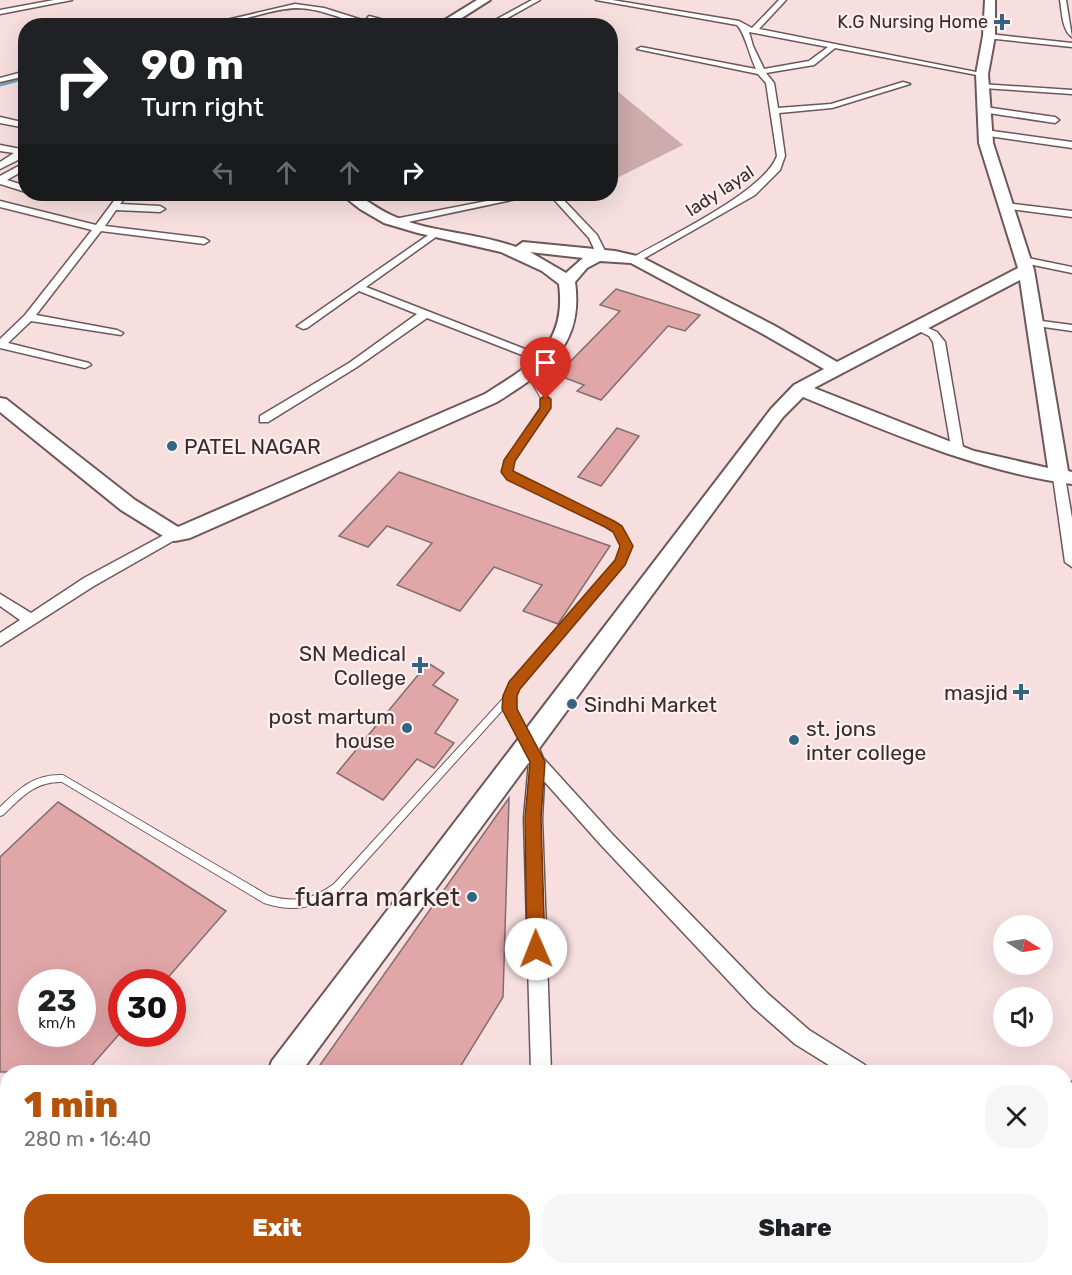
<!DOCTYPE html>
<html lang="en">
<head>
<meta charset="utf-8">
<style>
  :root { --surface:#fff; --page:#f6f6f6; --text:#202124; --muted:#757577; --accent:#b45309 }
  body { margin:0; font-family:Rubik,sans-serif; background:var(--page); color:var(--text); height:100vh; display:flex; flex-direction:column; font-size:22px; white-space:nowrap }
  * { box-sizing:border-box; margin:0 }
  p { font-size:20px; color:var(--muted) }
  .icon { flex:none; width:33px; height:33px; fill:none; stroke:currentColor; stroke-width:2; stroke-linecap:round; stroke-linejoin:round }
  .map { position:relative; flex:1; overflow:hidden }
  .sheet { position:absolute; left:0px; top:1065px; width:1072px; height:210px; display:flex; flex-direction:column; background:var(--surface); border-radius:24px 24px 0 0; box-shadow:0 6px 24px #0002 }
  .sheet>* { flex:none }
  .guide { position:absolute; left:18px; top:18px; width:600px; height:183px; border-radius:24px; box-shadow:0 6px 24px #0002; background:#202124; color:#fff; overflow:hidden }
  .needle { width:39px; rotate:101deg }
  .tools { position:absolute; left:993px; top:915px; display:grid; gap:12px }
  .tools a { display:grid; place-items:center; width:60px; height:60px; border-radius:50%; background:var(--surface); box-shadow:0 6px 24px #0002; font-size:30px }
  .speed { position:absolute; left:18px; top:969px; display:flex; gap:12px; font-size:30px; font-weight:700; text-align:center }
  .speed>* { display:grid; place-content:center; width:78px; height:78px; border-radius:50%; background:var(--surface); box-shadow:0 6px 24px #0002; line-height:1 }
  .speed small { font-size:15px; font-weight:400 }
  .speed .limit { border:9px solid #d22; background:#fff; color:#111 }
  .pin { position:absolute; display:grid; place-items:center; width:51px; height:51px; color:#fff; margin:-62px -26px; border-radius:50% 50% 50% 0; rotate:-45deg; box-shadow:0 0 6px #0007 }
  .pin .icon { rotate:45deg }
  .me { position:absolute; width:66px; margin:-33px; rotate:359deg; stroke-linejoin:round; filter:drop-shadow(0 0 4px #0008) }
  .turn { display:flex; align-items:center; gap:21px; height:126px; padding:0 24px; font-size:27px }
  .turn .icon { width:78px; height:78px; stroke-width:2.5 }
  .turn b { display:block; font-size:42px; line-height:51px }
  .lanes { display:flex; align-items:center; height:57px; padding:0 24px; background:#0003; justify-content:center; gap:30px; direction:ltr }
  .lanes .off { opacity:.35 }
  .round { display:grid; place-items:center; flex:none; width:63px; height:63px; border-radius:24px; background:var(--page) }
  .summary { display:flex; align-items:center; justify-content:space-between; height:102px; padding:0 24px }
  h1 { font-size:36px; font-weight:800; line-height:45px; color:var(--accent) }
  .action { display:flex; gap:12px; margin-top:auto; padding:12px 24px }
  .action a { flex:1; height:69px; border-radius:24px; background:var(--accent); color:#fff; font-size:24px; font-weight:800; line-height:69px; text-align:center }
  .action a+a { background:var(--page); color:var(--text) }
  .map>svg:first-child { display:block }
  .green { fill:#ceabac }
  .lines { fill:none; stroke-linecap:round; stroke-linejoin:round }
  .stream { stroke:#71a2c0; stroke-width:3 }
  .building { fill:#e0a6a8; stroke:#836e6e; stroke-width:1.5; fill-rule:evenodd }
  .lane-casing { stroke:#6d5859; stroke-width:2 }
  .street-casing { stroke:#6d5859; stroke-width:3 }
  .secondary-casing { stroke:#6d5859; stroke-width:4 }
  .lane { fill:#fff; fill-rule:evenodd }
  .street { fill:#fff; fill-rule:evenodd }
  .secondary { fill:#fff; fill-rule:evenodd }
  .route { fill:#b45309; stroke:#753606; stroke-width:1.5 }
  .poi-dot { fill:#326582; stroke:#feefef; stroke-width:2 }
  .labels { text-anchor:middle; dominant-baseline:central; stroke-width:4.5; stroke-linejoin:round; paint-order:stroke }
  .far-poi-label { font-size:18px; fill:#362c2d; stroke:#feefef; text-anchor:end }
  .far-street-label { font-size:18px; fill:#362c2d; stroke:#feefef }
  .poi-label { font-size:21px; fill:#362c2d; stroke:#feefef; text-anchor:start }
  .near-poi-label { font-size:26px; fill:#362c2d; stroke:#feefef; text-anchor:end }
</style>
</head>
<body>
<div class="map">
<svg width="1072" height="1275" viewBox="0 0 1072 1275">
  <rect width="100%" height="100%" fill="#f7dfdf"/>
  <path class="green" d="M611,86L683,145L611,181H610Z"/>
  <g class="lines">
    <path class="stream" d="M270,11L307,7
      M355,18L380,26
      M0,85L26,78"/>
  </g>
  <path class="building" d="M616,289L700,315L685,331L668,326L601,400L577,391L584,385L557,375L620,311L600,305Z
    M617,428L639,436L601,486L578,477Z
    M399,472L610,546L558,624L523,611L542,585L494,567L460,611L397,585L432,543L387,526L368,547L339,536Z
    M428,663L444,673L433,685L458,700L435,733L454,743L434,768L417,759L383,800L337,773Z
    M509,798L503,997L457,1072H315Z
    M58,802L226,911L164,982H122V1031L86,1072H0V857ZM32,982H82V1034H32Z"/>
  <g class="lines">
    <defs>
      <path id="lane" d="M530,373L533,375L550,403L512,461L510,472L513,476L612,522L620,527L630,546L622,564L518,687C511,710 522,722 532,741L531,743L528,744L525,743L512,721L508,704L340,890C315,908 294,913 264,903L62,782C35,781 21,798 3,815L0,816V807C20,788 34,774 63,775L269,896C296,903 311,900 334,884L508,693L512,684L617,561L624,546L615,531L608,526L509,478L504,472L506,461L544,403L527,375Z"/>
      <path id="street" d="M54,0H72L0,14V10Z
        M532,0H540L493,26H484Z
        M596,0H612L739,21L752,28L779,0H786L759,29L986,74L982,76L835,48L814,65L766,73L774,83L778,108L831,104L903,82L910,84L832,108L779,113L785,156L780,170L755,195L636,263L632,262V258C668,237 764,192 777,156L766,83L758,74L637,49L641,47L756,69C750,57 745,33 737,25ZM749,32L828,47L809,61L764,69L753,46Z
        M1060,0H1066L1072,37C1062,30 1062,12 1060,0Z
        M295,4L324,8L381,26C352,26 326,8 296,8C266,9 234,26 201,26Z
        M369,16L399,24V26H387L366,20Z
        M989,34L1072,43V47L986,38Z
        M26,71V76L0,82V78Z
        M980,84L1072,90V94L983,88H980Z
        M985,107L1055,117L1059,120L1055,123L982,112L981,110Z
        M0,117L26,123V128L0,123Z
        M985,130L1072,142V148L982,135V131Z
        M0,145L26,150V156L0,169V162L14,153L0,151Z
        M26,162V169L7,180L26,186V192L0,184V176Z
        M119,194H128L120,204L160,206L165,209L160,212L116,210L105,226L204,238L209,241L204,244L101,231L36,315L117,330L123,333L121,335L31,321L8,343L89,363L91,365L85,368L0,348V339L25,315L92,230L0,207V201L96,225Z
        M523,194H540L394,225L389,222L394,219Z
        M549,194H558L597,235L607,255L606,257H598L589,238Z
        M1006,203L1072,211V217L1003,208L1001,206Z
        M437,229L440,230V234L366,287L548,358V362H540L427,318L357,367L268,422H260V416L349,363L417,314L359,291L307,328L303,329L297,326Z
        M1023,257L1072,267V273L1019,262L1018,260Z
        M1034,320L1072,325V331L1030,325V321Z
        M917,323L937,332L945,342L964,453L962,456L958,457L952,453L933,342L929,336L913,328V324Z
        M1059,473L1065,477L1072,518V567L1065,562L1053,477Z
        M175,529L180,531L182,534L180,537L94,586L0,646V633L20,620L0,606V594L31,613L84,578Z
        M529,736L535,738L543,758L613,835L767,993L809,1030L865,1065L868,1072H840L795,1044L753,1007L601,845L544,781L542,818L551,1072H531L524,818L529,762L521,743L523,738Z
        M1072,1082V1103L1065,1106V1085Z
        M0,1118L8,1122V1145L0,1142Z
        M1065,1189L1072,1192V1235L1065,1232Z
        M541,1268H563L565,1275H541Z
        M866,1268H888L889,1275H865Z
        M950,1268H972L975,1275H951Z"/>
      <path id="secondary" d="M477,0H490L449,26H435Z
        M985,0H995V36L988,74L993,143L1034,270L1068,471L1072,472V484C977,471 891,433 803,397L783,417L301,1072H268L272,1061L771,409L794,385L824,369L763,334L631,263L600,261L587,268L575,282C584,346 546,371 497,402L190,538L175,541L168,539L121,510L0,412V398L6,399L135,500L178,527L485,394C531,365 567,345 559,284L542,271L501,252L418,233L384,223L360,209L341,194C364,194 371,206 391,215C429,233 475,232 516,247L523,242L615,251L641,257L775,326L837,362L1018,268L979,143L976,74L983,36ZM530,252L583,258L566,273ZM1020,280L1048,468L974,451L814,388Z
        M117,1268H154L151,1275H114Z"/>
    </defs>
    <use href="#lane" class="lane-casing"/>
    <use href="#street" class="street-casing"/>
    <use href="#secondary" class="secondary-casing"/>
    <use href="#lane" class="lane"/>
    <use href="#street" class="street"/>
    <use href="#secondary" class="secondary"/>
  </g>
  <path class="route" d="M546,395L551,399V408L515,461L513,471L614,521L622,526L633,546L625,565L520,689L517,696V709L545,762L541,818L545,949L542,955L536,957L530,955L527,949L525,818L530,762L502,709L503,696L509,682L615,560L620,546L613,532L605,527L507,480L501,472L504,460L540,408V399Z"/>
  <g class="poi-dot">
    <path d="M999 13h6v6h6v6h-6v6h-6v-6h-6v-6h6z"/>
    <circle cx="172" cy="446" r="6"/>
    <path d="M417 656h6v6h6v6h-6v6h-6v-6h-6v-6h6z"/>
    <path d="M1018 683h6v6h6v6h-6v6h-6v-6h-6v-6h6z"/>
    <circle cx="572" cy="704" r="6"/>
    <circle cx="407" cy="728" r="6"/>
    <circle cx="794" cy="740" r="6"/>
    <circle cx="472" cy="897" r="6"/>
  </g>
  <g class="labels">
    <g class="far-poi-label">
      <text x="988" y="22">K.G Nursing Home</text>
    </g>
    <g class="far-street-label">
      <text transform="translate(720 191) rotate(-33)">lady layal</text>
    </g>
    <g class="poi-label">
      <text x="184" y="446">PATEL NAGAR</text>
      <text x="406" y="653" text-anchor="end">SN Medical<tspan x="406" dy="24">College</tspan></text>
      <text x="1008" y="692" text-anchor="end">masjid</text>
      <text x="584" y="704">Sindhi Market</text>
      <text x="395" y="716" text-anchor="end">post martum<tspan x="395" dy="24">house</tspan></text>
      <text x="806" y="728">st. jons<tspan x="806" dy="24">inter college</tspan></text>
    </g>
    <g class="near-poi-label">
      <text x="460" y="897">fuarra market</text>
    </g>
  </g>
</svg>
<div class="tools">
<a><svg class="needle" viewBox="-14 -14 28 28"><path d="M0-13l5 13h-10z" fill="#e53935"/><path d="M0 13l5-13h-10z" fill="#757577"/></svg></a>
<a><svg class="icon" aria-label="sound" viewBox="0 0 24 24"><path d="M4 9h4l5-4v14l-5-4H4zM17 9q2 3 0 6"/></svg></a>
</div>
<div class="speed"><div>23<small>km/h</small></div><div class="limit">30</div></div>
<div class="pin" style="left:546px;top:399px;background:#d93025"><svg class="icon" aria-label="arrive" viewBox="0 0 24 24"><path d="M6 21V4h12l-3 4 3 4H6"/></svg></div>
<svg class="me" style="left:536px;top:949px" viewBox="-20 -20 40 40"><circle r="19" fill="#fff"/><path d="M0-13L10 11 0 6-10 11z" fill="#b45309"/></svg>
<div class="guide">
<div class="turn"><svg class="icon" aria-label="right" viewBox="0 0 24 24"><path d="M7 20v-9h11M14 6l5 5-5 5"/></svg><div><b>90 m</b>Turn right</div></div>
<div class="lanes"><svg class="icon off" aria-label="left" viewBox="0 0 24 24"><path d="M17 20v-9H6M10 6l-5 5 5 5"/></svg><svg class="icon off" aria-label="ahead" viewBox="0 0 24 24"><path d="M12 20V5M6 11l6-6 6 6"/></svg><svg class="icon off" aria-label="ahead" viewBox="0 0 24 24"><path d="M12 20V5M6 11l6-6 6 6"/></svg><svg class="icon" aria-label="right" viewBox="0 0 24 24"><path d="M7 20v-9h11M14 6l5 5-5 5"/></svg></div>
</div>
<section class="sheet">
<div class="summary"><div><h1>1 min</h1><p>280 m · 16:40</p></div><a class="round"><svg class="icon" aria-label="close" viewBox="0 0 24 24"><path d="M6 6l12 12M18 6L6 18"/></svg></a></div>
<div class="action"><a>Exit</a><a>Share</a></div>
</section>
</div>
</body>
</html>
